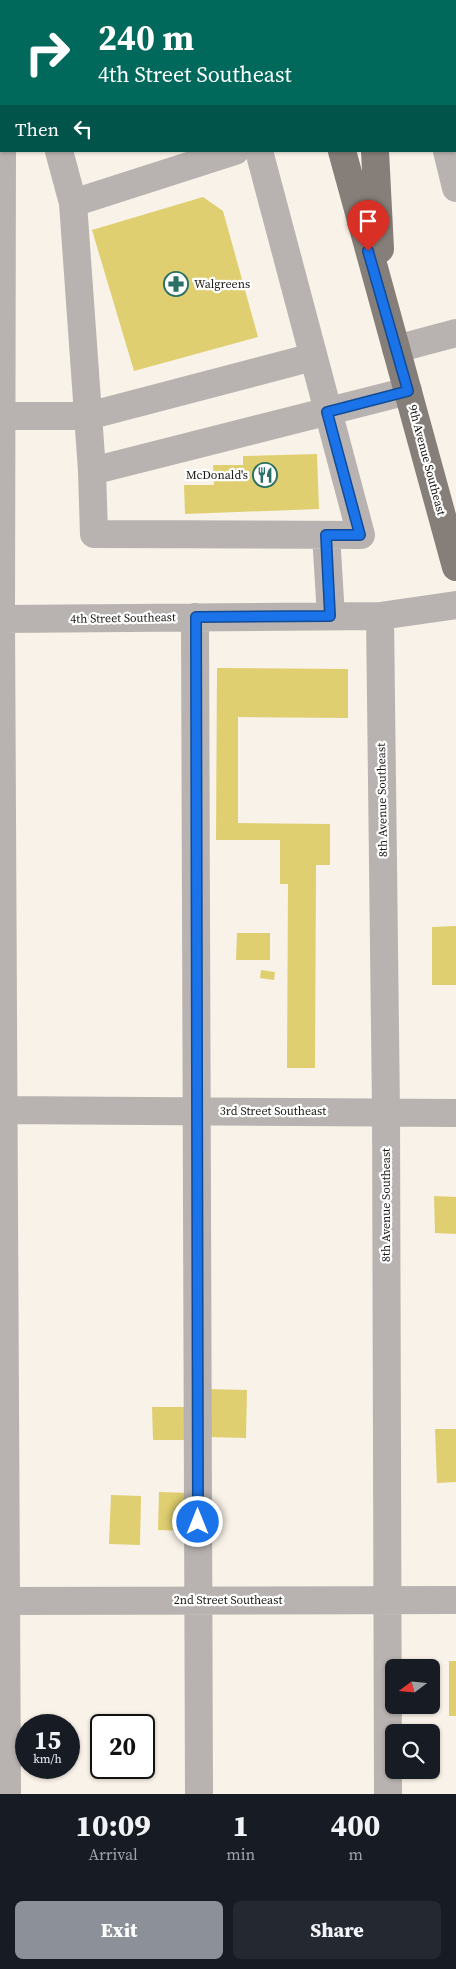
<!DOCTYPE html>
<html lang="en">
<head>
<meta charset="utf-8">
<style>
  :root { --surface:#171b24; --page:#242831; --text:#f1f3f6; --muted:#9ea1a6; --accent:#8c9099 }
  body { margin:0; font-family:"Source Serif 4",serif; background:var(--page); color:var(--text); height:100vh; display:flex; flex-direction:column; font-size:19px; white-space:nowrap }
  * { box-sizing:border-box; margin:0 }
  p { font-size:16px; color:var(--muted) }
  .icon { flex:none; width:28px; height:28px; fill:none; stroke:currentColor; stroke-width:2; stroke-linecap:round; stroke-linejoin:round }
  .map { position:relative; height:1794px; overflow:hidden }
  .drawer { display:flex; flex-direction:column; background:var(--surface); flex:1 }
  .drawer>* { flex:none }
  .banner { position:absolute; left:0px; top:0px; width:456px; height:152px; box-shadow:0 1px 4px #0004; background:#00695c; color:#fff; overflow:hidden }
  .needle { width:32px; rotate:254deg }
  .controls { position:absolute; left:385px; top:1659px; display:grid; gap:10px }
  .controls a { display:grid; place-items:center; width:55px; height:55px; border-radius:8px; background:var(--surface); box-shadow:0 1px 4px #0004; font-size:25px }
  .speed { position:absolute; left:15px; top:1714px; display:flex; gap:10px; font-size:25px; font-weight:700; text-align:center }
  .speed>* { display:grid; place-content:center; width:65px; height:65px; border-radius:50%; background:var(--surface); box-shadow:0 1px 4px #0004; line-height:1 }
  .speed small { font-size:12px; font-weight:400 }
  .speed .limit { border:2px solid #111; border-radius:8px; background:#fff; color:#111 }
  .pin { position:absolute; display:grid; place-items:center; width:42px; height:42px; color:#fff; margin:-51px -21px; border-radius:50% 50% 50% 0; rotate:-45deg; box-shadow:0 0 5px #0007 }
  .pin .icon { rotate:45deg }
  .me { position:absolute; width:55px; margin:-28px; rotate:0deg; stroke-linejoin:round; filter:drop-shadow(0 0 4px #0008) }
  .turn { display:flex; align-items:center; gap:18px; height:105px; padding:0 15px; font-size:22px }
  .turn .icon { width:65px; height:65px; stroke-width:2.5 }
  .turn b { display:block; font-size:35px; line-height:42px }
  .then { display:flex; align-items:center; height:48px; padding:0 15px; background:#0003; gap:10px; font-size:19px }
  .eta { display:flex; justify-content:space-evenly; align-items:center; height:85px; text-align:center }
  .eta b { font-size:30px; font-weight:800; line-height:35px }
  .primary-button { display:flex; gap:10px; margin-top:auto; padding:10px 15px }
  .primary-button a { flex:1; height:58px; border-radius:8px; background:var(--accent); color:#fff; font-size:20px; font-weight:800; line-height:58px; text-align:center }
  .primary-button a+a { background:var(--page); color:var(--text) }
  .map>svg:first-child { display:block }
  .building { fill:#dfcf70 }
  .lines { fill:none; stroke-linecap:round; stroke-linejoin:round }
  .minor { stroke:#b8b3b0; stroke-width:28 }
  .major { stroke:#867e78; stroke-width:28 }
  .route-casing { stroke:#114b97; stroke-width:12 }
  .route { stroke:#1a73e8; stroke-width:9 }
  .labels { text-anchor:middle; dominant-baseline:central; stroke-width:4.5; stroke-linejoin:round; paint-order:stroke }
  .poi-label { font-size:12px; fill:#1a1814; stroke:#fff; text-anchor:start }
  .street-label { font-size:12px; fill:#1a1814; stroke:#fff }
</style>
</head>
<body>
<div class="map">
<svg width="456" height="1794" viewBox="0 0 456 1794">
  <rect width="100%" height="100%" fill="#f9f2e8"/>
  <path class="building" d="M203,197L223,211L258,337L134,371L92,230Z
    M317,454L319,509L185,514L184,485H214L213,465H243V456Z
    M217,668L348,669V718L238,717V823L330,824V865H316L315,1068H287L288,884H280V840H216Z
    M456,926V985H432V927Z
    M237,933H270V960H236Z
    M261,970L275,972L274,980L260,978Z
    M434,1196L456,1197V1234L435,1233Z
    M208,1389L247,1390L246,1438L207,1437Z
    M152,1407H190L191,1440H153Z
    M435,1429H456V1482L437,1483Z
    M159,1492L191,1493L189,1531L158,1530Z
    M111,1495L141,1496L140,1545L109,1544Z
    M449,1661H456V1716H449Z"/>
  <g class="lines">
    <path class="minor" d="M59,1L61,0
      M0,35L1,38
      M455,47H456
      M2,151L1,619L7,1794
      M59,151L73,203
      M235,151L73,203L92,471L94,534L361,535L259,151
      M447,151L456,188
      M396,349L456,333
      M1,416H88L313,357
      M92,471L408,391
      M326,535L331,616
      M380,616L386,1111L388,1794
      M195,617L199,1794
      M0,619L380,616L456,605
      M0,1110L456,1113
      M0,1601L456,1600"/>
    <path class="major" d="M185,1L186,0
      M293,1L296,0
      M426,1L427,0
      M0,110H1
      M342,151L456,567
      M375,151L380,249"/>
  </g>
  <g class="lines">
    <defs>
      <path id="route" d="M198,1522L196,617L330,616L326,535H360L327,412L408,391L368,251"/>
    </defs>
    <use href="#route" class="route-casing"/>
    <use href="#route" class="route"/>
  </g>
  <defs>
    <symbol id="pharmacy-ring" viewBox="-11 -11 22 22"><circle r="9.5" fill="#fff" stroke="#2a7065" stroke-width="1.5"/><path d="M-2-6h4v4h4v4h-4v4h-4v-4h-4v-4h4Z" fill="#2a7065"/></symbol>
    <symbol id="restaurant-ring" viewBox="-11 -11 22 22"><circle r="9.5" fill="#fff" stroke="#2a7065" stroke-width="1.5"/><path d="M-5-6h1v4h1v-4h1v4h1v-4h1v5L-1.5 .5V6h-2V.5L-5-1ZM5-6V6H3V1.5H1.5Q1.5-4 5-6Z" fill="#2a7065"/></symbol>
  </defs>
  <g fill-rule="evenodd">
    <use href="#pharmacy-ring" x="162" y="270" width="28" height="28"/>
    <use href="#restaurant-ring" x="251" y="461" width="28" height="28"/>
  </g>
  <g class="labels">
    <g class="poi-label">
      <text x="194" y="284">Walgreens</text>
      <text x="248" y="475" text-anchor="end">McDonald's</text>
    </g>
    <g class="street-label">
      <text transform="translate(427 460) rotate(75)">9th Avenue Southeast</text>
      <text transform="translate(123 618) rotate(-1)">4th Street Southeast</text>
      <text transform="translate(382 800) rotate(-91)">8th Avenue Southeast</text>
      <text x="273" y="1111">3rd Street Southeast</text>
      <text transform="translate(386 1205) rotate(-90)">8th Avenue Southeast</text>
      <text x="228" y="1600">2nd Street Southeast</text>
    </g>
  </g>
</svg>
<div class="controls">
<a><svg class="needle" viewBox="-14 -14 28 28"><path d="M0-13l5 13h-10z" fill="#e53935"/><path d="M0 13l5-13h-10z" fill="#9ea1a6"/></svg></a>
<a><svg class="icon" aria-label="search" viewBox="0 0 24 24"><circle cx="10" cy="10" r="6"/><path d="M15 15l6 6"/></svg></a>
</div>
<div class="speed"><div>15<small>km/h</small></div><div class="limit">20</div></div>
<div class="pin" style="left:368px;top:251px;background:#d93025"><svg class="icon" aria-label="arrive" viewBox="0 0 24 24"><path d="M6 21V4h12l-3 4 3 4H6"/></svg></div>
<svg class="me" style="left:198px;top:1522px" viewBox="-20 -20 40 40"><circle r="17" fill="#1a73e8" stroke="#fff" stroke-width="3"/><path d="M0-11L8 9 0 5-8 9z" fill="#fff"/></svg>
<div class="banner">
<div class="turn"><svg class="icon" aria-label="right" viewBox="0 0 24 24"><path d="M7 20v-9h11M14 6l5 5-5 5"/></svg><div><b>240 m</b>4th Street Southeast</div></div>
<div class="then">Then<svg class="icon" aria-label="left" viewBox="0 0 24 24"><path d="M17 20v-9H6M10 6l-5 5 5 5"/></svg></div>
</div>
</div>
<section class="drawer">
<div class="eta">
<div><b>10:09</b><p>Arrival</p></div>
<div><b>1</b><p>min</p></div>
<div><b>400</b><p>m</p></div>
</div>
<div class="primary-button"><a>Exit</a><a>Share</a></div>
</section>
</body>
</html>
